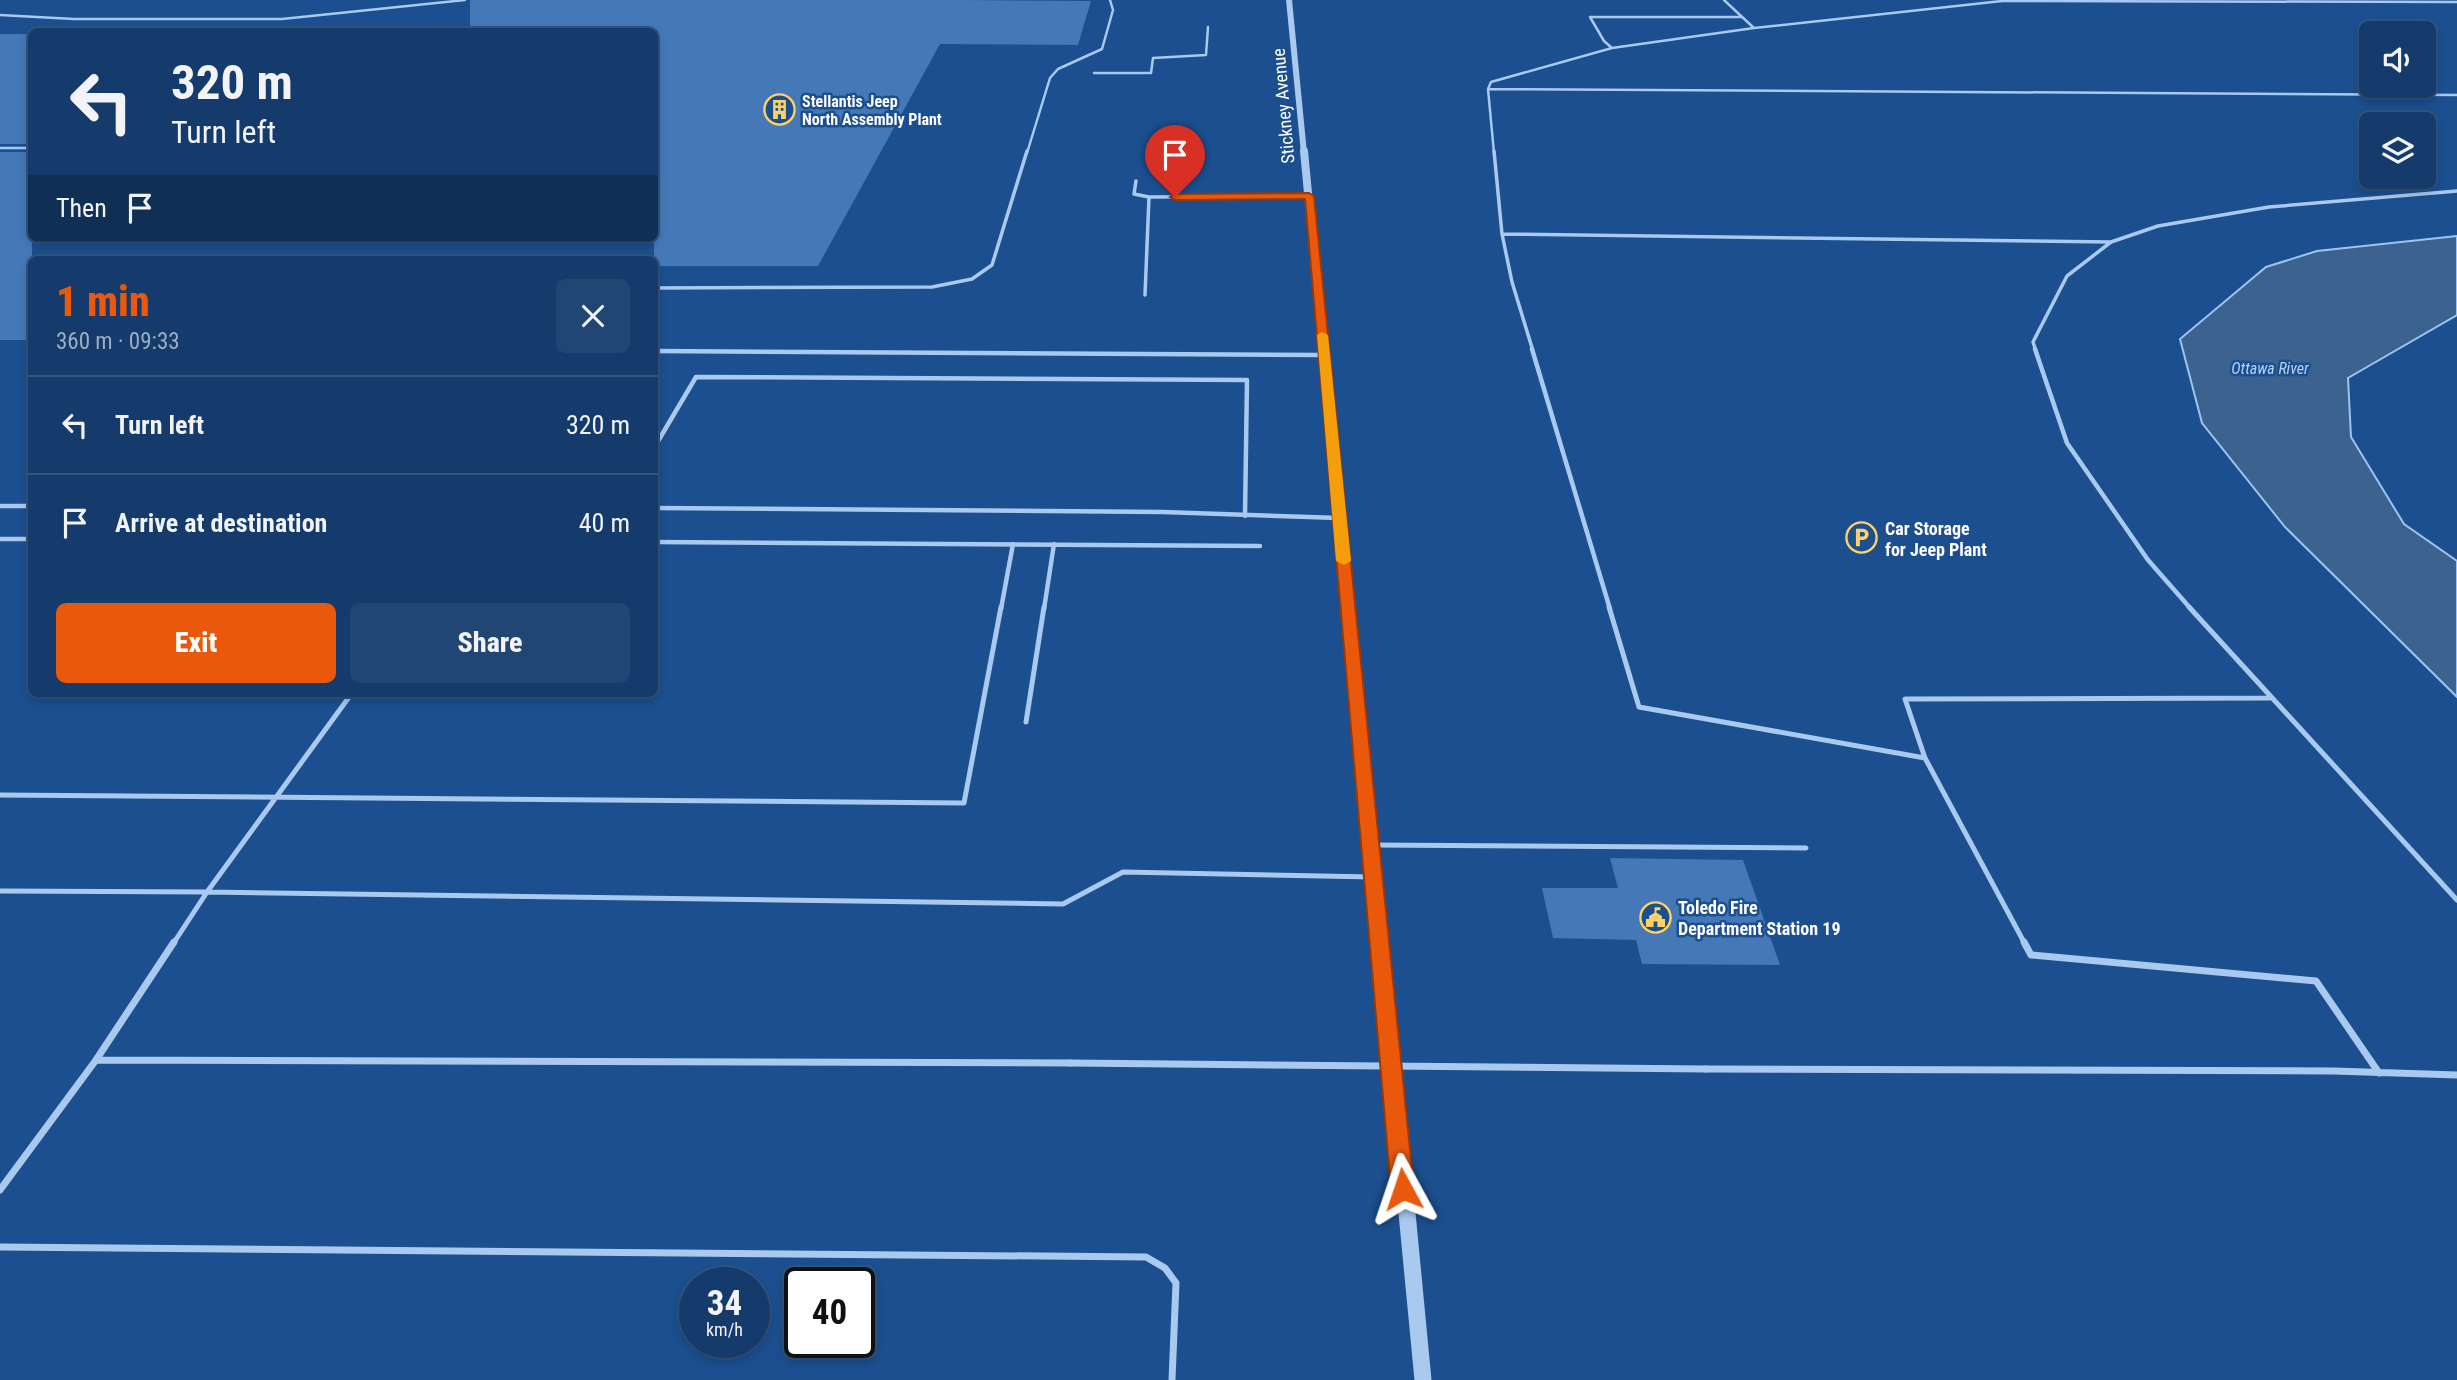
<!DOCTYPE html>
<html lang="en">
<head>
<meta charset="utf-8">
<style>
  :root { --surface:#143b6b; --page:#214673; --text:#f1f3f6; --muted:#9dadc1; --line:#33557e; --accent:#ea580c }
  body { margin:0; font-family:"Roboto Condensed",sans-serif; background:var(--page); color:var(--text); height:100vh; display:flex; flex-direction:column; font-size:26px; white-space:nowrap }
  * { box-sizing:border-box; margin:0 }
  p { font-size:23px; color:var(--muted) }
  .icon { flex:none; width:38px; height:38px; fill:none; stroke:currentColor; stroke-width:2; stroke-linecap:round; stroke-linejoin:round }
  .map { position:relative; flex:1; overflow:hidden }
  .panel { position:absolute; left:28px; top:256px; width:630px; height:441px; display:flex; flex-direction:column; background:var(--surface); border-radius:10px; box-shadow:0 4px 10px #0003,0 0 0 2px var(--line) }
  .panel>* { flex:none }
  .hud { position:absolute; left:28px; top:28px; width:630px; height:214px; border-radius:10px; box-shadow:0 4px 10px #0003,0 0 0 2px var(--line); background:#143b6b; color:var(--text); overflow:hidden }
  .buttons { position:absolute; left:2359px; top:21px; display:grid; gap:14px }
  .buttons a { display:grid; place-items:center; width:77px; height:77px; border-radius:10px; background:var(--surface); box-shadow:0 4px 10px #0003,0 0 0 2px var(--line); font-size:35px }
  .speed { position:absolute; left:679px; top:1267px; display:flex; gap:14px; font-size:35px; font-weight:700; text-align:center }
  .speed>* { display:grid; place-content:center; width:91px; height:91px; border-radius:50%; background:var(--surface); box-shadow:0 4px 10px #0003,0 0 0 2px var(--line); line-height:1 }
  .speed small { font-size:18px; font-weight:400 }
  .speed .limit { border:4px solid #111; border-radius:10px; background:#fff; color:#111 }
  .pin { position:absolute; display:grid; place-items:center; width:60px; height:60px; color:#fff; margin:-72px -30px; border-radius:50% 50% 50% 0; rotate:-45deg; box-shadow:0 0 7px #0007 }
  .pin .icon { rotate:45deg }
  .me { position:absolute; width:77px; margin:-38px; rotate:355deg; stroke-linejoin:round; filter:drop-shadow(0 0 5px #0008) }
  .turn { display:flex; align-items:center; gap:24px; height:147px; padding:0 28px; font-size:32px }
  .turn .icon { width:91px; height:91px; stroke-width:2.5 }
  .turn b { display:block; font-size:49px; line-height:60px }
  .then { display:flex; align-items:center; height:66px; padding:0 28px; background:#0003; gap:14px; font-size:26px }
  .round { display:grid; place-items:center; flex:none; width:74px; height:74px; border-radius:10px; background:var(--page) }
  .head { display:flex; align-items:center; justify-content:space-between; height:119px; padding:0 28px }
  h1 { font-size:42px; font-weight:800; line-height:52px; color:var(--accent) }
  .cta { display:flex; gap:14px; margin-top:auto; padding:14px 28px }
  .cta a { flex:1; height:80px; border-radius:10px; background:var(--accent); color:#fff; font-size:28px; font-weight:800; line-height:80px; text-align:center }
  .cta a+a { background:var(--page); color:var(--text) }
  ul { padding:0; list-style:none }
  li { display:flex; align-items:center; gap:21px; height:98px; padding:0 28px; border-top:2px solid var(--line) }
  li div { flex:1 }
  li b { display:block; font-size:26px }
  li em { font-style:normal }
  .map>svg:first-child { display:block }
  .water { fill:#3c6290; stroke:#9cc4f0; stroke-width:2 }
  .building { fill:#4478b7 }
  .lines { fill:none; stroke-linecap:round; stroke-linejoin:round }
  .service-far4 { stroke:#a9c9ee; stroke-width:2.5 }
  .service-far3 { stroke:#a9c9ee; stroke-width:3.5 }
  .service-far2 { stroke:#a9c9ee; stroke-width:4.5 }
  .service-far1 { stroke:#a9c9ee; stroke-width:5 }
  .service { stroke:#a9c9ee; stroke-width:7 }
  .tertiary-far4 { stroke:#a9c9ee; stroke-width:6 }
  .tertiary-far3 { stroke:#a9c9ee; stroke-width:8 }
  .tertiary-far2 { stroke:#a9c9ee; stroke-width:10 }
  .tertiary-far1 { stroke:#a9c9ee; stroke-width:13 }
  .tertiary { stroke:#a9c9ee; stroke-width:17 }
  .service-bridge { stroke:#a9c9ee; stroke-width:7 }
  .route { fill:#ea580c; stroke:#983908; stroke-width:2 }
  .slow { fill:#f59e0b }
  .labels { text-anchor:middle; dominant-baseline:central; stroke-width:5; stroke-linejoin:round; paint-order:stroke }
  .far-poi-label { font-size:16px; font-weight:bold; fill:#fff; stroke:#1b4f8f; text-anchor:start }
  .far-water-label { font-size:16px; font-style:italic; fill:#b5d3f5; stroke:#1b4f8f }
  .street-label { font-size:18px; fill:#fff; stroke:#1b4f8f }
  .poi-label { font-size:18px; font-weight:bold; fill:#fff; stroke:#1b4f8f; text-anchor:start }
</style>
</head>
<body>
<div class="map">
<svg width="2457" height="1380" viewBox="0 0 2457 1380">
  <rect width="100%" height="100%" fill="#1b4f8f"/>
  <path class="water" d="M2457,236V315L2348,378L2351,437L2404,524L2457,561V697L2285,527L2202,423L2180,339L2266,267L2317,251Z"/>
  <path class="building" d="M470,0H964L1091,1L1078,45L940,44L818,266H654V32H470Z
    M0,34H32V144H0Z
    M0,152H32V340H0Z
    M1610,858L1743,860L1780,965L1642,964L1636,940L1553,938L1542,888H1618Z"/>
  <g class="lines">
    <path class="service-far4" d="M1724,0L1754,28
      M0,15L74,19H282L465,0
      M1590,17H1742
      M1590,17L1604,41L1612,48
      M1094,73H1151L1153,58L1206,55L1208,27
      M1488,89L2457,95
      M0,148H32
      M1027,153L1050,78L1058,69L1102,49L1113,10L1110,0
      M1494,153L1488,89L1491,82L1612,48L1754,28L2002,1L2457,2"/>
    <path class="service-far3" d="M1494,151L1502,234L1512,282L1533,351
      M1136,181L1134,194L1149,197
      M1502,234L2111,242
      M654,288L932,287L972,279L992,265L1027,151
      M1145,295L1149,197L1309,196
      M2036,351L2033,342L2067,276L2111,242L2158,226L2269,207L2457,191"/>
    <path class="service-far2" d="M1532,349L1610,609
      M2035,349L2067,443L2148,560L2191,609
      M654,351L1324,355
      M654,448L696,377L1247,380L1245,516
      M0,506H32
      M654,508L1163,512L1339,518
      M0,539H32
      M654,542L1260,546
      M1001,609L1013,544
      M1044,609L1054,544"/>
    <path class="service-far1" d="M1609,607L1639,707L1925,758L2025,944
      M2189,607L2457,900
      M1026,722L1044,607
      M1925,758L1905,699L2270,698
      M0,795L964,803L1001,607
      M1372,845L1806,848
      M0,891L207,892L352,693
      M173,944L207,892L1063,904L1123,872L1373,877"/>
    <path class="service" d="M2024,942L2031,955L2316,981L2379,1073
      M96,1060L1070,1063
      M1706,1069L2334,1071L2457,1075
      M0,1190L96,1060L174,942
      M0,1247L1146,1257L1165,1268L1176,1283L1172,1380"/>
    <path class="tertiary-far4" d="M1289,0L1304,153"/>
    <path class="tertiary-far3" d="M1304,151L1323,351"/>
    <path class="tertiary-far2" d="M1323,349L1348,609"/>
    <path class="tertiary-far1" d="M1348,607L1381,944"/>
    <path class="tertiary" d="M1381,942L1423,1380"/>
    <path class="service-bridge" d="M1070,1063L1706,1069"/>
  </g>
  <path class="route" d="M1309,193L1314,196L1414,1189L1411,1196L1403,1199L1395,1196L1391,1189L1305,199L1175,200L1170,197L1175,194Z"/>
  <path class="slow" d="M1322,332L1328,335L1351,561L1344,565L1336,561L1317,335Z"/>
  <defs>
    <symbol id="building-ring" viewBox="-11 -11 22 22"><circle r="9.5" fill="#1b4f8f" stroke="#ffd166" stroke-width="1.5"/><path d="M-4-6H4V6H1V3H-1V6H-4ZM-2.5-4.3h1.7v1.8h-1.7ZM.8-4.3h1.7v1.8H.8ZM-2.5-1h1.7V.8h-1.7ZM.8-1h1.7V.8H.8Z" fill="#ffd166"/></symbol>
    <symbol id="parking-ring" viewBox="-11 -11 22 22"><circle r="9.5" fill="#1b4f8f" stroke="#ffd166" stroke-width="1.5"/><path d="M-3.5-5.5H1a3.5 3.5 0 0 1 0 7H-1V5.5H-3.5ZM-1-3.4V-.6H.8a1.4 1.4 0 0 0 0-2.8Z" fill="#ffd166"/></symbol>
    <symbol id="civic-ring" viewBox="-11 -11 22 22"><circle r="9.5" fill="#1b4f8f" stroke="#ffd166" stroke-width="1.5"/><path d="M-.6-6.5H3V-4.5H.6V-3L4-1V1h2V6H-6V1h2V-1L-.6-3ZM-1.2 2.5V6h2.4V2.5Z" fill="#ffd166"/></symbol>
  </defs>
  <g fill-rule="evenodd">
    <use href="#building-ring" x="762" y="92" width="35" height="35"/>
    <use href="#parking-ring" x="1844" y="520" width="35" height="35"/>
    <use href="#civic-ring" x="1638" y="900" width="35" height="35"/>
  </g>
  <g class="labels">
    <g class="far-poi-label">
      <text x="802" y="101">Stellantis Jeep<tspan x="802" dy="18">North Assembly Plant</tspan></text>
    </g>
    <g class="far-water-label">
      <text x="2270" y="368">Ottawa River</text>
    </g>
    <g class="street-label">
      <text transform="translate(1283 106) rotate(-95)">Stickney Avenue</text>
    </g>
    <g class="poi-label">
      <text x="1885" y="528">Car Storage<tspan x="1885" dy="21">for Jeep Plant</tspan></text>
      <text x="1678" y="907">Toledo Fire<tspan x="1678" dy="21">Department Station 19</tspan></text>
    </g>
  </g>
</svg>
<div class="buttons">
<a><svg class="icon" aria-label="sound" viewBox="0 0 24 24"><path d="M4 9h4l5-4v14l-5-4H4zM17 9q2 3 0 6"/></svg></a>
<a><svg class="icon" aria-label="layers" viewBox="0 0 24 24"><path d="M12 4l9 5-9 5-9-5zM3 14l9 5 9-5"/></svg></a>
</div>
<div class="speed"><div>34<small>km/h</small></div><div class="limit">40</div></div>
<div class="pin" style="left:1175px;top:197px;background:#d93025"><svg class="icon" aria-label="arrive" viewBox="0 0 24 24"><path d="M6 21V4h12l-3 4 3 4H6"/></svg></div>
<svg class="me" style="left:1403px;top:1189px" viewBox="-20 -20 40 40"><path d="M0-17L14 15 0 8-14 15z" fill="#ea580c" stroke="#fff" stroke-width="4"/></svg>
<div class="hud">
<div class="turn"><svg class="icon" aria-label="left" viewBox="0 0 24 24"><path d="M17 20v-9H6M10 6l-5 5 5 5"/></svg><div><b>320 m</b>Turn left</div></div>
<div class="then">Then<svg class="icon" aria-label="arrive" viewBox="0 0 24 24"><path d="M6 21V4h12l-3 4 3 4H6"/></svg></div>
</div>
<section class="panel">
<div class="head"><div><h1>1 min</h1><p>360 m · 09:33</p></div><a class="round"><svg class="icon" aria-label="close" viewBox="0 0 24 24"><path d="M6 6l12 12M18 6L6 18"/></svg></a></div>
<ul>
<li><svg class="icon" aria-label="left" viewBox="0 0 24 24"><path d="M17 20v-9H6M10 6l-5 5 5 5"/></svg><div><b>Turn left</b></div><em>320 m</em></li>
<li><svg class="icon" aria-label="arrive" viewBox="0 0 24 24"><path d="M6 21V4h12l-3 4 3 4H6"/></svg><div><b>Arrive at destination</b></div><em>40 m</em></li>
</ul>
<div class="cta"><a>Exit</a><a>Share</a></div>
</section>
</div>
</body>
</html>
